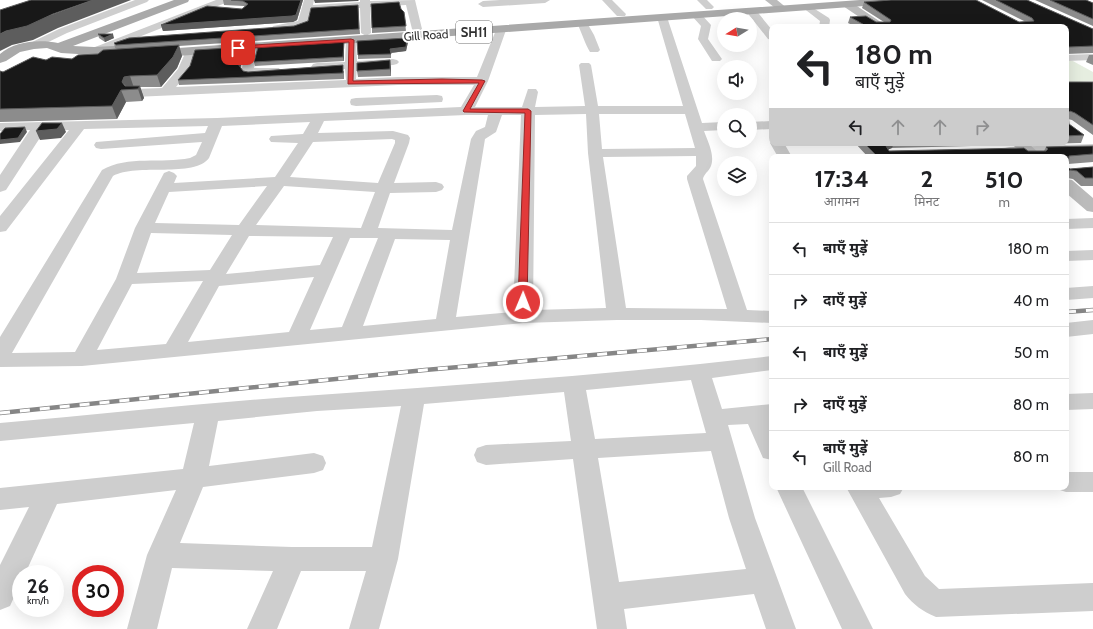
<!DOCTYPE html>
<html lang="hi">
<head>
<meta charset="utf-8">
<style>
  :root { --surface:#fff; --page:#f2f2f2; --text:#202124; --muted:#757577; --line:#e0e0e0 }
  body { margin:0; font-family:Cabin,"Noto Sans Devanagari",sans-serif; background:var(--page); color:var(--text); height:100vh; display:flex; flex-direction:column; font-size:15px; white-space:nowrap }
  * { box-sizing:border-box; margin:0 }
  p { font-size:13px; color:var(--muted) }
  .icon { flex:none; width:22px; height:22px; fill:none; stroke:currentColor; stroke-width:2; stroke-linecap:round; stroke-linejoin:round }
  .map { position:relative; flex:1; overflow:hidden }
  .side { position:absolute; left:769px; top:154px; width:300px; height:336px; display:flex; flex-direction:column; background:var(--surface); border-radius:8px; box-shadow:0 4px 16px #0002 }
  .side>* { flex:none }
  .banner { position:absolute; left:769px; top:24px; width:300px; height:122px; border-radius:8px; box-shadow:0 4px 16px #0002; background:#fff; color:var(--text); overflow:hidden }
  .needle { width:26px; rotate:259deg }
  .fabs { position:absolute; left:717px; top:12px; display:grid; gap:8px }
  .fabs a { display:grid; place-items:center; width:40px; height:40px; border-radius:50%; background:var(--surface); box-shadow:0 4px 16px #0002; font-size:20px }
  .speed { position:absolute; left:12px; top:565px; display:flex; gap:8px; font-size:20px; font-weight:700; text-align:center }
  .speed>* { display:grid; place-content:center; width:52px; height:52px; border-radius:50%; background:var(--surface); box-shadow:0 4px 16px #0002; line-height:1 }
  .speed small { font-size:10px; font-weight:400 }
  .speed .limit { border:6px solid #d22; background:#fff; color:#111 }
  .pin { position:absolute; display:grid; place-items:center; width:34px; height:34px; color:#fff; margin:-17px; border-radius:8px; box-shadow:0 2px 6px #0006 }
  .me { position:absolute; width:44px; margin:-22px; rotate:1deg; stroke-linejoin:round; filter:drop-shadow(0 0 3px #0008) }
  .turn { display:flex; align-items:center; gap:14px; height:84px; padding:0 20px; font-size:18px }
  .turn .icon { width:52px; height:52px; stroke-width:2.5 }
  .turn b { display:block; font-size:28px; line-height:34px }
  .lanes { display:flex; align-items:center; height:38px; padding:0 20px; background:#0003; justify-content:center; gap:20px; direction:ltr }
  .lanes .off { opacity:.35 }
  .eta { display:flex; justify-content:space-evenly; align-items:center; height:68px; text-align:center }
  .eta b { font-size:24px; font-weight:700; line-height:28px }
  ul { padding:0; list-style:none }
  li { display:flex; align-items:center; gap:12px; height:52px; padding:0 20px; border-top:1px solid var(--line) }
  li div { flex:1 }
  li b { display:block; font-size:15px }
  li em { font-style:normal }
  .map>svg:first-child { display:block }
  .green { fill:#e6eee0 }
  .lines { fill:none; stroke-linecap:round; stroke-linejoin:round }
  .street { fill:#cecece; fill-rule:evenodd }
  .secondary { fill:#bbb; fill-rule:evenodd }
  .primary { fill:#a9a9a9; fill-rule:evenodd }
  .rail-casing { stroke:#868686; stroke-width:4.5 }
  .rail { stroke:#fff; stroke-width:3; stroke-dasharray:10; stroke-linecap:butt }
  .wall { fill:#8c8c8c }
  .shaded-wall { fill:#5d5d5d }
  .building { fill:#181818; stroke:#5d5d5d }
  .route { fill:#e23a3a; stroke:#932626 }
  .labels { text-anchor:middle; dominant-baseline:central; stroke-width:4; stroke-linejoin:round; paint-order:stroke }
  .far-street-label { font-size:12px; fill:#313131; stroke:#fff }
  .shield { fill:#fff; stroke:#6f6f6f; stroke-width:1 }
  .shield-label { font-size:13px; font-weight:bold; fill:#313131 }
</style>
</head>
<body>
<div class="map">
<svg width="1093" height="629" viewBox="0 0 1093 629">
  <rect width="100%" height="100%" fill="#fff"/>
  <path class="green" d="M1066,60H1071L1093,72V81L1066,83Z"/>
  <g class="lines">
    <path class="street" d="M135,0H149L147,2L67,33L38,47H30L28,45L30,43L59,29Z
      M216,0H230L228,2L98,53H90L88,51L90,49Z
      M304,0H314L313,5L360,2V0H370V1L415,0L422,29L417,32L412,29L406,5L370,7L371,33L366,36L361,33L360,8L311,11L307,25L295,29L273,30L272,28L273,26L298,21Z
      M500,0H550L545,3L483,7L478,4L483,1Z
      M602,0H612L626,14L625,16H617Z
      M697,0H707L714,7L712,9H706Z
      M807,4L829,18L830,20L829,27H819L820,21L802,7Z
      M751,8L755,9L772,30V40L768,39L746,11Z
      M696,12L700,13L711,25L708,39L722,59L720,61H712L698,39L701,26L691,15Z
      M662,14L667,17L702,123L724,122V130L704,131C708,142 716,157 710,168C707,173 704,174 703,179L747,310L772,311V323L701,320H617L523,323L82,366L0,367V337L102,170C128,155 161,164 190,158L196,155L202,142L101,149L96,148L94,145L96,142L205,133L208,126L84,129L6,231L0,232V216L69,130H45L6,190L0,192V175L30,130L0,131V123L217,118L461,107L474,85H398L134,97L130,96L128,93L130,90L134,89L162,88L178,69L187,49H195L197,51L190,70L176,87L346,80L345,69L317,71L313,70L311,67L313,64L317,63L345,62L346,40L351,37L356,40L357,61L393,59L397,60L399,62L397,64L393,65L357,68L356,79L398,77H477L496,30L501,27L506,30L488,81L475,107H522L528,89H536L538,92L535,107L585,106L579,65L581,63H589L591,65L598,106H683L657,17ZM586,114L588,153L606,308L533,310L535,115ZM599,114H685L695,148L602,149ZM466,115H488L485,127L476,131L471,139L452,230L378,228L390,193L436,192L442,190L444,187L442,184L436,182L394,183L409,143L410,138L408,135L393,131L318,133L324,121ZM502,115H521L513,312L456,317L485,139L496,132ZM310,122L303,134L271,136L269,139L271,142L298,143L275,177L174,183L177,176L174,173L169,171L164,173L135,228L116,279L75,352L12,353L113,176C136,163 195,178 209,158L222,126ZM392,139L395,140V143L378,183L290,177L313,142ZM696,156V166L687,176V179L727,309L626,308L603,157ZM267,186L239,225L155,223L169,192ZM284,186L375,192L361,228L256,225ZM151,233L232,235L210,270L137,273ZM249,236L333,237L320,265L226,274ZM350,238H378L342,327L310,330ZM395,239L450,240L436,319L363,326ZM314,277L289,332L188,342L219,286ZM203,281L166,344L97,350L132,284Z
      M582,20L586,21L594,35L600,50L598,52H590C585,44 582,33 577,23Z
      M253,44L259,47L254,68H279L281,71L279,74L243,75L241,72L247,47Z
      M1093,54V60L1066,61V55Z
      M437,95L442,96L443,99L442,102L356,106L351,105L350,102L351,99L356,98Z
      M772,121V129L750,130V122Z
      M772,140V143H784L792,157H778L770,143Z
      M1093,144V152L1010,155L1005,154L1003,151L1005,148L1010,147Z
      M1093,218V228L1066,229V219Z
      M1093,250V260L1066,261V251Z
      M1093,286V298L1066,300V288Z
      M1093,320V334L1066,337V323Z
      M772,356V370L712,378L722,409L772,404V422H770L772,425V460L763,458L748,424L728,425L755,518L796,629H766L754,594L624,609L627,629H597L573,459L486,465L477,462L474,455L477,448L486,445L571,441L564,392L424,404L398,559L379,629H349L366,571H301L277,629H247L273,571L172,568L157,629H127L147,555L176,490L57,504L25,574H21V582L10,606L0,610V565L29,507L0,510V488L183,469L194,423L0,441V423C106,414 212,402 318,395C469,384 621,374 772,356ZM691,380L706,433L595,439L586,390ZM401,406L372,547H292L180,543L203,487L314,473L323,470L326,463L323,456L314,453L209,466L218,421L317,411ZM711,451L729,518L746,569L619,582L598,458Z
      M1093,393V409L1066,410V394Z
      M1066,472H1093V492H1066L1057,489L1056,487H1066Z
      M776,487H802L873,629H842Z
      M846,487H904L900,494L891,497L879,498L925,576L939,589L1093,583V611L936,617C922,611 914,605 905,594Z"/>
    <path class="secondary" d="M765,0H777L788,9L787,11H779Z
      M847,1L851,2L888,27H874L843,6L842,4Z
      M1011,143H1028L1043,157H1025Z
      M1066,179L1072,180L1093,198V212L1087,211L1066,193Z"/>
    <path class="primary" d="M174,0H189L188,2L73,46L94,47L133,45L137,46L139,49L137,52L94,55L61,53L47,48L34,49L20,52L6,61L0,63V54C14,41 40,39 58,43Z
      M860,0H910L905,3L150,58L146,57L144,54L146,51L150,50Z"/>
    <defs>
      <path id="rail" d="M1066,312L1093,310
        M0,413L425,370L772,339"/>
    </defs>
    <use href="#rail" class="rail-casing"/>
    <use href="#rail" class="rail"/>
  </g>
  <path class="wall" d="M223,0H303L297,20L293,22L163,31L161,25L242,9L245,7L244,6L224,5Z
    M982,0H1027L1093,29V53L1066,54V27H856L848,23L850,17L876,22H884L862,8L864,2L1019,22H1026Z
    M1035,0H1086L1093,3V26Z
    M358,5L360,34L179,46L182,56L177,68L161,87H140L144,98L142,101L126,102L117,119L0,122V71L3,72L46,60L72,59L98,54L117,49L115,48L114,43L294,26Z
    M401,9L404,12L406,31L372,33V28Z
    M98,34L114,38L105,42L99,38Z
    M407,38L408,42L406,51L391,53V58L358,59V55Z
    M344,46V61L255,66L254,62Z
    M244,52L240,67L243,71L248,72L344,71V79L179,85L178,80Z
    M1089,55H1093V65L1086,62Z
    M391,67V76L358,77L357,71Z
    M1066,82H1093V135L1072,120L1068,119L1069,124L1084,135L1081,143L1031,144L1030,143H1066Z
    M855,143H1011V145L892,148L888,149L889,151H1044L1046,147L1093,146V162L1068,164V167L1070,169L1093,167V186H1081L1073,179L1067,178L1066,180V157H868Z"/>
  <path class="shaded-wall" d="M93,0H131L58,28L33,40L12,45L0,51V34L6,31Z
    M301,0H303L297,20L293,22L163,31L161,25Z
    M314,0H359L358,1L315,3Z
    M113,34L114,38L105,42L104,38Z
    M407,38L408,42L406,51L390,53V49Z
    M344,42V61L343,57Z
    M179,45L182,56L177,68L161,87L157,75Z
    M243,47L244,52L240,70L238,64Z
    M390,60L391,67V76L390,69Z
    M130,76L134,88L129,89L122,82L124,77Z
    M140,86L144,98L142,101L138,89Z
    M121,90L126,102L117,119L112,106Z
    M62,123L66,132L61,138L40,140L36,131Z
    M25,127L27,132L20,142L0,144V140Z
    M888,143H894L892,148L887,150L886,146Z"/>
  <path class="building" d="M31,0H93L53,14L27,26L6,31L0,34V10Z
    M231,0H301L296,15L292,16L161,25L207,6L242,9L248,4L243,1Z
    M891,0H976L1019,22L1034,21L1032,18L996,0H1027L1093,29V46L1069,47L1067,50H1066V27H868L850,17L866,16L876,22H890L891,20L864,2Z
    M1050,0H1086L1093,3V19Z
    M399,2L401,9L404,12L406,26L372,28L371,4Z
    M358,5L359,29L116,45L114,43L129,38L294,26L308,21L311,8Z
    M98,34H113L104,38Z
    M407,38L406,47L390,49L391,54L358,55L357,41Z
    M344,42L343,57L254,62L258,47Z
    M179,45L173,57L157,75L130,76L124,77L122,82L125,86H140L138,89L121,90L112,106L0,109V71L3,72L33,57L46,60L52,57L72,59L78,55L98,54L103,50Z
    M243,47L238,64L243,71L248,72L343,65V73L178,80L190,66L195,50Z
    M390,60V69L357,71V63Z
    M1066,82H1093V125L1075,113L1070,111L1068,113L1069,124L1084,135L1066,136Z
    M42,123H62L57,129L36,131Z
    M25,127L18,138L0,140V134L5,128Z
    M864,143H888L886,146L889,151L1024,148L1028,151H1046L1048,149L1046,147L1093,146V154L1069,156L1068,167L1070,169L1093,167V178H1085L1077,171L1070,170L1068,171V175H1066V157H878Z"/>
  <path class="route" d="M351,39L354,40L353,81L442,79L482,80L485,81L470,109H528L531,111L527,302L526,304H520L518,302L525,113L464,112L463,111L479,83L348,84L349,42L238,49L235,48L238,46Z"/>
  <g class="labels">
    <g class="far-street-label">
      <text transform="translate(426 35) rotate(-4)">Gill Road</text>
    </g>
    <rect class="shield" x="456" y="21" width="36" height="22" rx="3"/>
    <g class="shield-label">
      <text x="474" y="32">SH11</text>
    </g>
  </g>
</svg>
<div class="fabs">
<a><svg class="needle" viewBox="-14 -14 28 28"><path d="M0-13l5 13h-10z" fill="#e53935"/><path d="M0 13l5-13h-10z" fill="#757577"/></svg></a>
<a><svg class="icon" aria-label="sound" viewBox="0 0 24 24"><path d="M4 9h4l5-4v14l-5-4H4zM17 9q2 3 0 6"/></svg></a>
<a><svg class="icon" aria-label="search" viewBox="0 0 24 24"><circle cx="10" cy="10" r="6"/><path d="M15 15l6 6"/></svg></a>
<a><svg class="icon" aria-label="layers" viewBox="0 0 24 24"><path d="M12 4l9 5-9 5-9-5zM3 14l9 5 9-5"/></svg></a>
</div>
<div class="speed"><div>26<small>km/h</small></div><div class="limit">30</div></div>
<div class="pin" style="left:238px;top:48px;background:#d93025"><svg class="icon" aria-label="arrive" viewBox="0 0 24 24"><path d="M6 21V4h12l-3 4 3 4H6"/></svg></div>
<svg class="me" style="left:523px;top:302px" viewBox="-20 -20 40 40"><circle r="17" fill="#e23a3a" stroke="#fff" stroke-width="3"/><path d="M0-11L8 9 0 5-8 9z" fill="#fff"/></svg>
<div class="banner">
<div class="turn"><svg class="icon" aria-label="left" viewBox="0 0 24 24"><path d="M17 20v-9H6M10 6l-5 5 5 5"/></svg><div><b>180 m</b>बाएँ मुड़ें</div></div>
<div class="lanes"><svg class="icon" aria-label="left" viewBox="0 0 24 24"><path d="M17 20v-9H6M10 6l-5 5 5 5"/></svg><svg class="icon off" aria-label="ahead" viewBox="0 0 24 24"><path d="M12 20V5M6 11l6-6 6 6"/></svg><svg class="icon off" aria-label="ahead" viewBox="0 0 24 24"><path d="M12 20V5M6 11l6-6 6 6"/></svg><svg class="icon off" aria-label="right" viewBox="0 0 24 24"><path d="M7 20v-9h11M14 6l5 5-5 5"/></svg></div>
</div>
<section class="side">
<div class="eta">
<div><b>17:34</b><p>आगमन</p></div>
<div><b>2</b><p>मिनट</p></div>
<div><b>510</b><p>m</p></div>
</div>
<ul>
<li><svg class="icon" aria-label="left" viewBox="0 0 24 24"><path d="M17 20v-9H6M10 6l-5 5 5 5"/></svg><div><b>बाएँ मुड़ें</b></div><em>180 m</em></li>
<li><svg class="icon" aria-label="right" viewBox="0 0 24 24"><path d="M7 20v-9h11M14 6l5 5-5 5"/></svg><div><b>दाएँ मुड़ें</b></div><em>40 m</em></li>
<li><svg class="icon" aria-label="left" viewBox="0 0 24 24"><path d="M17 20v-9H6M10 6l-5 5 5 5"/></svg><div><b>बाएँ मुड़ें</b></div><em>50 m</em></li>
<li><svg class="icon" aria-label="right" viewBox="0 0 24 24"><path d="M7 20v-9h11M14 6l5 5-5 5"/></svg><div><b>दाएँ मुड़ें</b></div><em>80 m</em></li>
<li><svg class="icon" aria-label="left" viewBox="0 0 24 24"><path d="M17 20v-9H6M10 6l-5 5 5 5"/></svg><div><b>बाएँ मुड़ें</b><p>Gill Road</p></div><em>80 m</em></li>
</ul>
</section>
</div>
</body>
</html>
